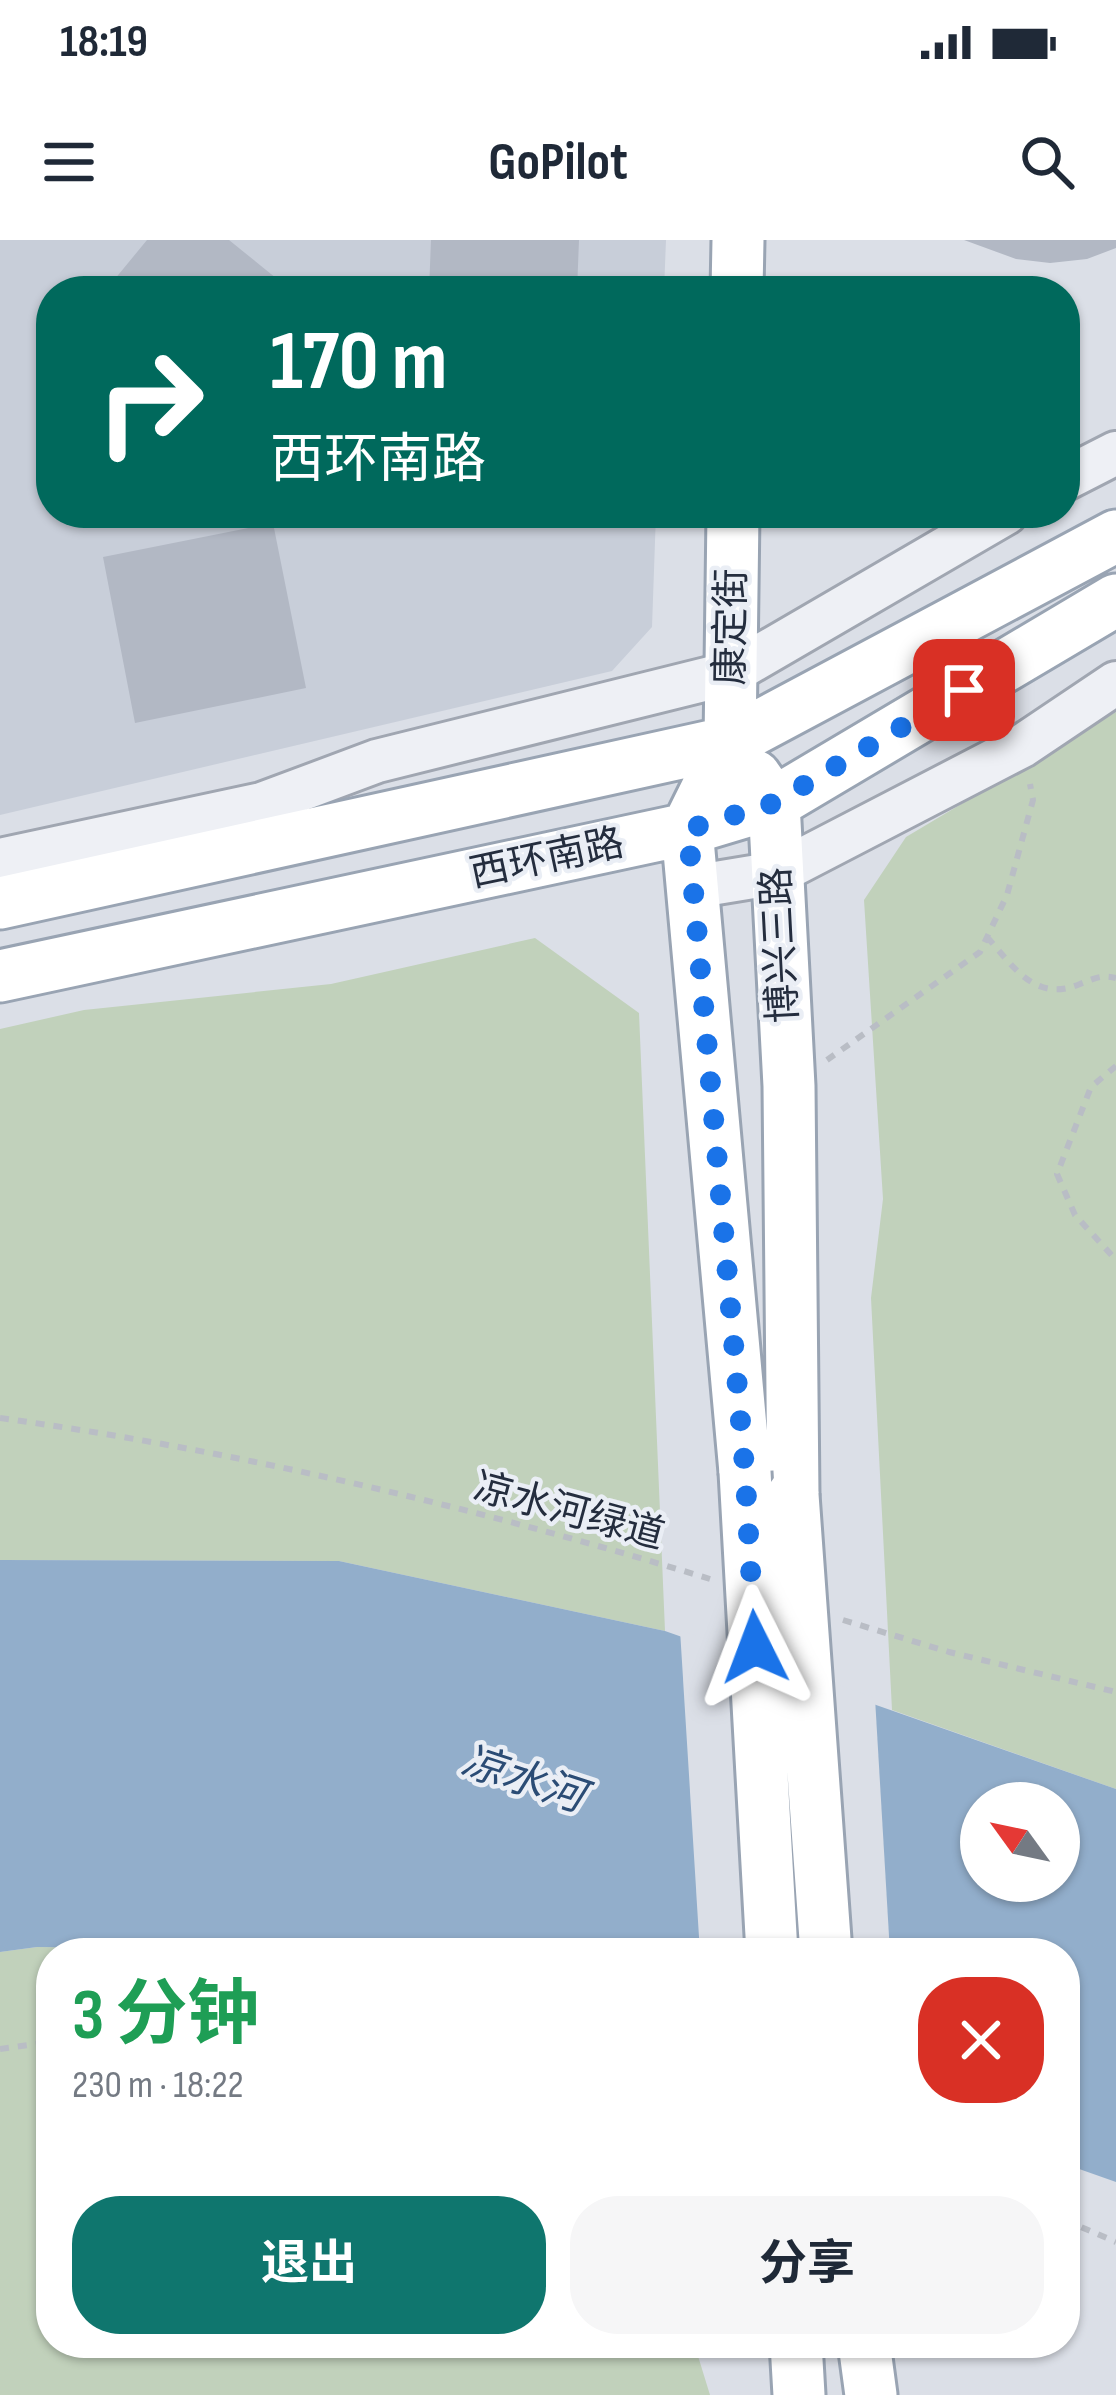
<!DOCTYPE html>
<html lang="zh">
<head>
<meta charset="utf-8">
<style>
  :root { --surface:#fff; --page:#f6f6f7; --text:#1f2937; --muted:#747a83; --accent:#0f766e }
  body { margin:0; font-family:"Sofia Sans Condensed","Noto Sans SC",sans-serif; background:var(--page); color:var(--text); height:100vh; display:flex; flex-direction:column; font-size:45px; white-space:nowrap }
  * { box-sizing:border-box; margin:0 }
  p { font-size:39px; color:var(--muted) }
  .icon { flex:none; width:66px; height:66px; fill:none; stroke:currentColor; stroke-width:2; stroke-linecap:round; stroke-linejoin:round }
  .map { position:relative; flex:1; overflow:hidden }
  .panel { position:absolute; left:36px; top:1698px; width:1044px; height:420px; display:flex; flex-direction:column; background:var(--surface); border-radius:48px; box-shadow:0 3px 9px #0004 }
  .panel>* { flex:none }
  .top-card { position:absolute; left:36px; top:36px; width:1044px; height:252px; border-radius:48px; box-shadow:0 3px 9px #0004; background:#00695c; color:#fff; overflow:hidden }
  .needle { width:78px; rotate:303deg }
  .tools { position:absolute; left:960px; top:1542px; display:grid; gap:24px }
  .tools a { display:grid; place-items:center; width:120px; height:120px; border-radius:50%; background:var(--surface); box-shadow:0 3px 9px #0004; font-size:60px }
  .pin { position:absolute; display:grid; place-items:center; width:102px; height:102px; color:#fff; margin:-51px; border-radius:24px; box-shadow:0 6px 18px #0006 }
  .me { position:absolute; width:132px; margin:-66px; rotate:357deg; stroke-linejoin:round; filter:drop-shadow(0 0 9px #0008) }
  .turn { display:flex; align-items:center; gap:42px; height:252px; padding:0 36px; font-size:54px }
  .turn .icon { width:156px; height:156px; stroke-width:2.5 }
  .turn b { display:block; font-size:84px; line-height:102px }
  .round { display:grid; place-items:center; flex:none; width:126px; height:126px; border-radius:48px; background:var(--page) }
  .overview { display:flex; align-items:center; justify-content:space-between; height:204px; padding:0 36px }
  h1 { font-size:72px; font-weight:700; line-height:90px; color:#1e9e55 }
  .primary-button { display:flex; gap:24px; margin-top:auto; padding:24px 36px }
  .primary-button a { flex:1; height:138px; border-radius:48px; background:var(--accent); color:#fff; font-size:48px; font-weight:700; line-height:138px; text-align:center }
  .primary-button a+a { background:var(--page); color:var(--text) }
  .status { display:flex; justify-content:space-between; align-items:center; height:84px; padding:0 60px; background:var(--surface); direction:ltr }
  .status svg { height:33px; fill:currentColor }
  header { display:flex; justify-content:space-between; align-items:center; height:156px; padding:0 36px; background:var(--surface); font-size:54px; font-weight:700 }
  .map>svg:first-child { display:block }
  .built { fill:#c8ced9 }
  .green { fill:#c1d1bb }
  .water { fill:#92aecb; fill-rule:evenodd }
  .pier { fill:#dbdfe7 }
  .building { fill:#b2b8c4 }
  .lines { fill:none; stroke-linecap:round; stroke-linejoin:round }
  .minor-casing { stroke:#a0a6b1; stroke-width:48 }
  .major-casing { stroke:#99a4b3; stroke-width:57 }
  .path { stroke:#b9bdc5; stroke-width:6; stroke-dasharray:9 9; stroke-linecap:butt }
  .minor { stroke:#eef0f5; stroke-width:42 }
  .major { stroke:#fff; stroke-width:51 }
  .major-bridge-casing { stroke:#99a4b3; stroke-width:57; stroke-linecap:butt }
  .major-bridge { stroke:#fff; stroke-width:51 }
  .route { stroke:#1a73e8; stroke-width:21; stroke-dasharray:0 37.8 }
  .labels { text-anchor:middle; dominant-baseline:central; stroke-width:9; stroke-linejoin:round; paint-order:stroke }
  .street-label { font-size:39px; fill:#242d3e; stroke:#eaeef5 }
  .water-label { font-size:42px; font-style:italic; fill:#2b4c75; stroke:#eaeef5 }
</style>
</head>
<body>
<div class="status"><b>18:19</b><svg viewBox="0 0 49 12"><path d="M0 12V9h3v3zM5 12V6h3v6zM10 12V3h3v9zM15 12V0h3v12zM26 1h20v11H26zM47 4h2v5h-2z"/></svg></div>
<header><svg class="icon" aria-label="menu" viewBox="0 0 24 24"><path d="M4 6h16M4 12h16M4 18h16"/></svg>GoPilot<svg class="icon" aria-label="search" viewBox="0 0 24 24"><circle cx="10" cy="10" r="6"/><path d="M15 15l6 6"/></svg></header>
<div class="map">
<svg width="1116" height="2155" viewBox="0 0 1116 2155">
  <rect width="100%" height="100%" fill="#dbdfe7"/>
  <path class="built" d="M0,0H666L664,51H51V273H656L652,387L612,431L0,575Z"/>
  <path class="green" d="M1116,472V1549L892,1470L871,1058L883,959L864,660L906,597Z
    M535,698L639,773L665,1391L339,1321L0,1320V789L84,770L331,744Z
    M37,1707L250,1709L282,1713H51V2103H694L710,2155H0V1712Z"/>
  <path class="water" d="M0,1320L339,1321L665,1391L1116,1549V1942L1065,1924V1713H282L250,1709L37,1707L0,1712ZM981,1563H1059V1641H981Z"/>
  <path class="pier" d="M680,1390L875,1458L890,1713H700Z"/>
  <path class="building" d="M147,0H229L292,51H105Z
    M431,0H579L577,51H429Z
    M964,0H1116V8L1087,19L1050,23L1016,19Z
    M273,283L306,448L135,483L103,317Z"/>
  <g class="lines">
    <defs>
      <path id="minor" d="M1065,239L1116,213
        M0,620L262,564L377,521L731,433L1006,273
        M692,647L777,633L1022,506L1116,443"/>
      <path id="major" d="M737,51L738,0
        M733,273L730,502L687,589L745,1232
        M755,536L774,563L789,846L793,1255
        M0,663L730,502L1116,296
        M0,736L687,589L774,563L1116,360
        M796,2103L799,2155
        M864,2103L871,2155"/>
    </defs>
    <use href="#minor" class="minor-casing"/>
    <use href="#major" class="major-casing"/>
    <path class="path" d="M987,697C1014,727 1035,763 1080,744C1093,739 1102,734 1116,738
      M827,820L980,712L1007,655L1033,560L1030,544
      M1116,826L1091,847L1057,934L1075,975L1116,1020
      M0,1178C239,1211 478,1268 710,1339
      M843,1380L949,1412L1116,1452
      M0,1809L51,1802
      M1065,1980L1116,2002"/>
    <use href="#minor" class="minor"/>
    <use href="#major" class="major"/>
    <defs>
      <path id="major-bridge" d="M745,1232L772,1713
        M793,1255L826,1713"/>
    </defs>
    <use href="#major-bridge" class="major-bridge-casing"/>
    <use href="#major-bridge" class="major-bridge"/>
  </g>
  <g class="lines">
    <path class="route" d="M755,1407L745,1232L688,589L774,563L964,450"/>
  </g>
  <g class="labels">
    <g class="street-label">
      <text transform="translate(732 387) rotate(-89)">康定街</text>
      <text transform="translate(547 619) rotate(-12)">西环南路</text>
      <text transform="translate(781 705) rotate(-93)">博兴三路</text>
      <text transform="translate(569 1272) rotate(15)">凉水河绿道</text>
    </g>
    <g class="water-label">
      <text transform="translate(523 1540) rotate(18)">凉水河</text>
    </g>
  </g>
</svg>
<div class="tools">
<a><svg class="needle" viewBox="-14 -14 28 28"><path d="M0-13l5 13h-10z" fill="#e53935"/><path d="M0 13l5-13h-10z" fill="#747a83"/></svg></a>
</div>
<div class="pin" style="left:964px;top:450px;background:#d93025"><svg class="icon" aria-label="arrive" viewBox="0 0 24 24"><path d="M6 21V4h12l-3 4 3 4H6"/></svg></div>
<svg class="me" style="left:755px;top:1407px" viewBox="-20 -20 40 40"><path d="M0-17L14 15 0 8-14 15z" fill="#1a73e8" stroke="#fff" stroke-width="4"/></svg>
<div class="top-card">
<div class="turn"><svg class="icon" aria-label="right" viewBox="0 0 24 24"><path d="M7 20v-9h11M14 6l5 5-5 5"/></svg><div><b>170 m</b>西环南路</div></div>
</div>
<section class="panel">
<div class="overview"><div><h1>3 分钟</h1><p>230 m · 18:22</p></div><a class="round" style="background:#d93025;color:#fff"><svg class="icon" aria-label="close" viewBox="0 0 24 24"><path d="M6 6l12 12M18 6L6 18"/></svg></a></div>
<div class="primary-button"><a>退出</a><a>分享</a></div>
</section>
</div>
</body>
</html>
